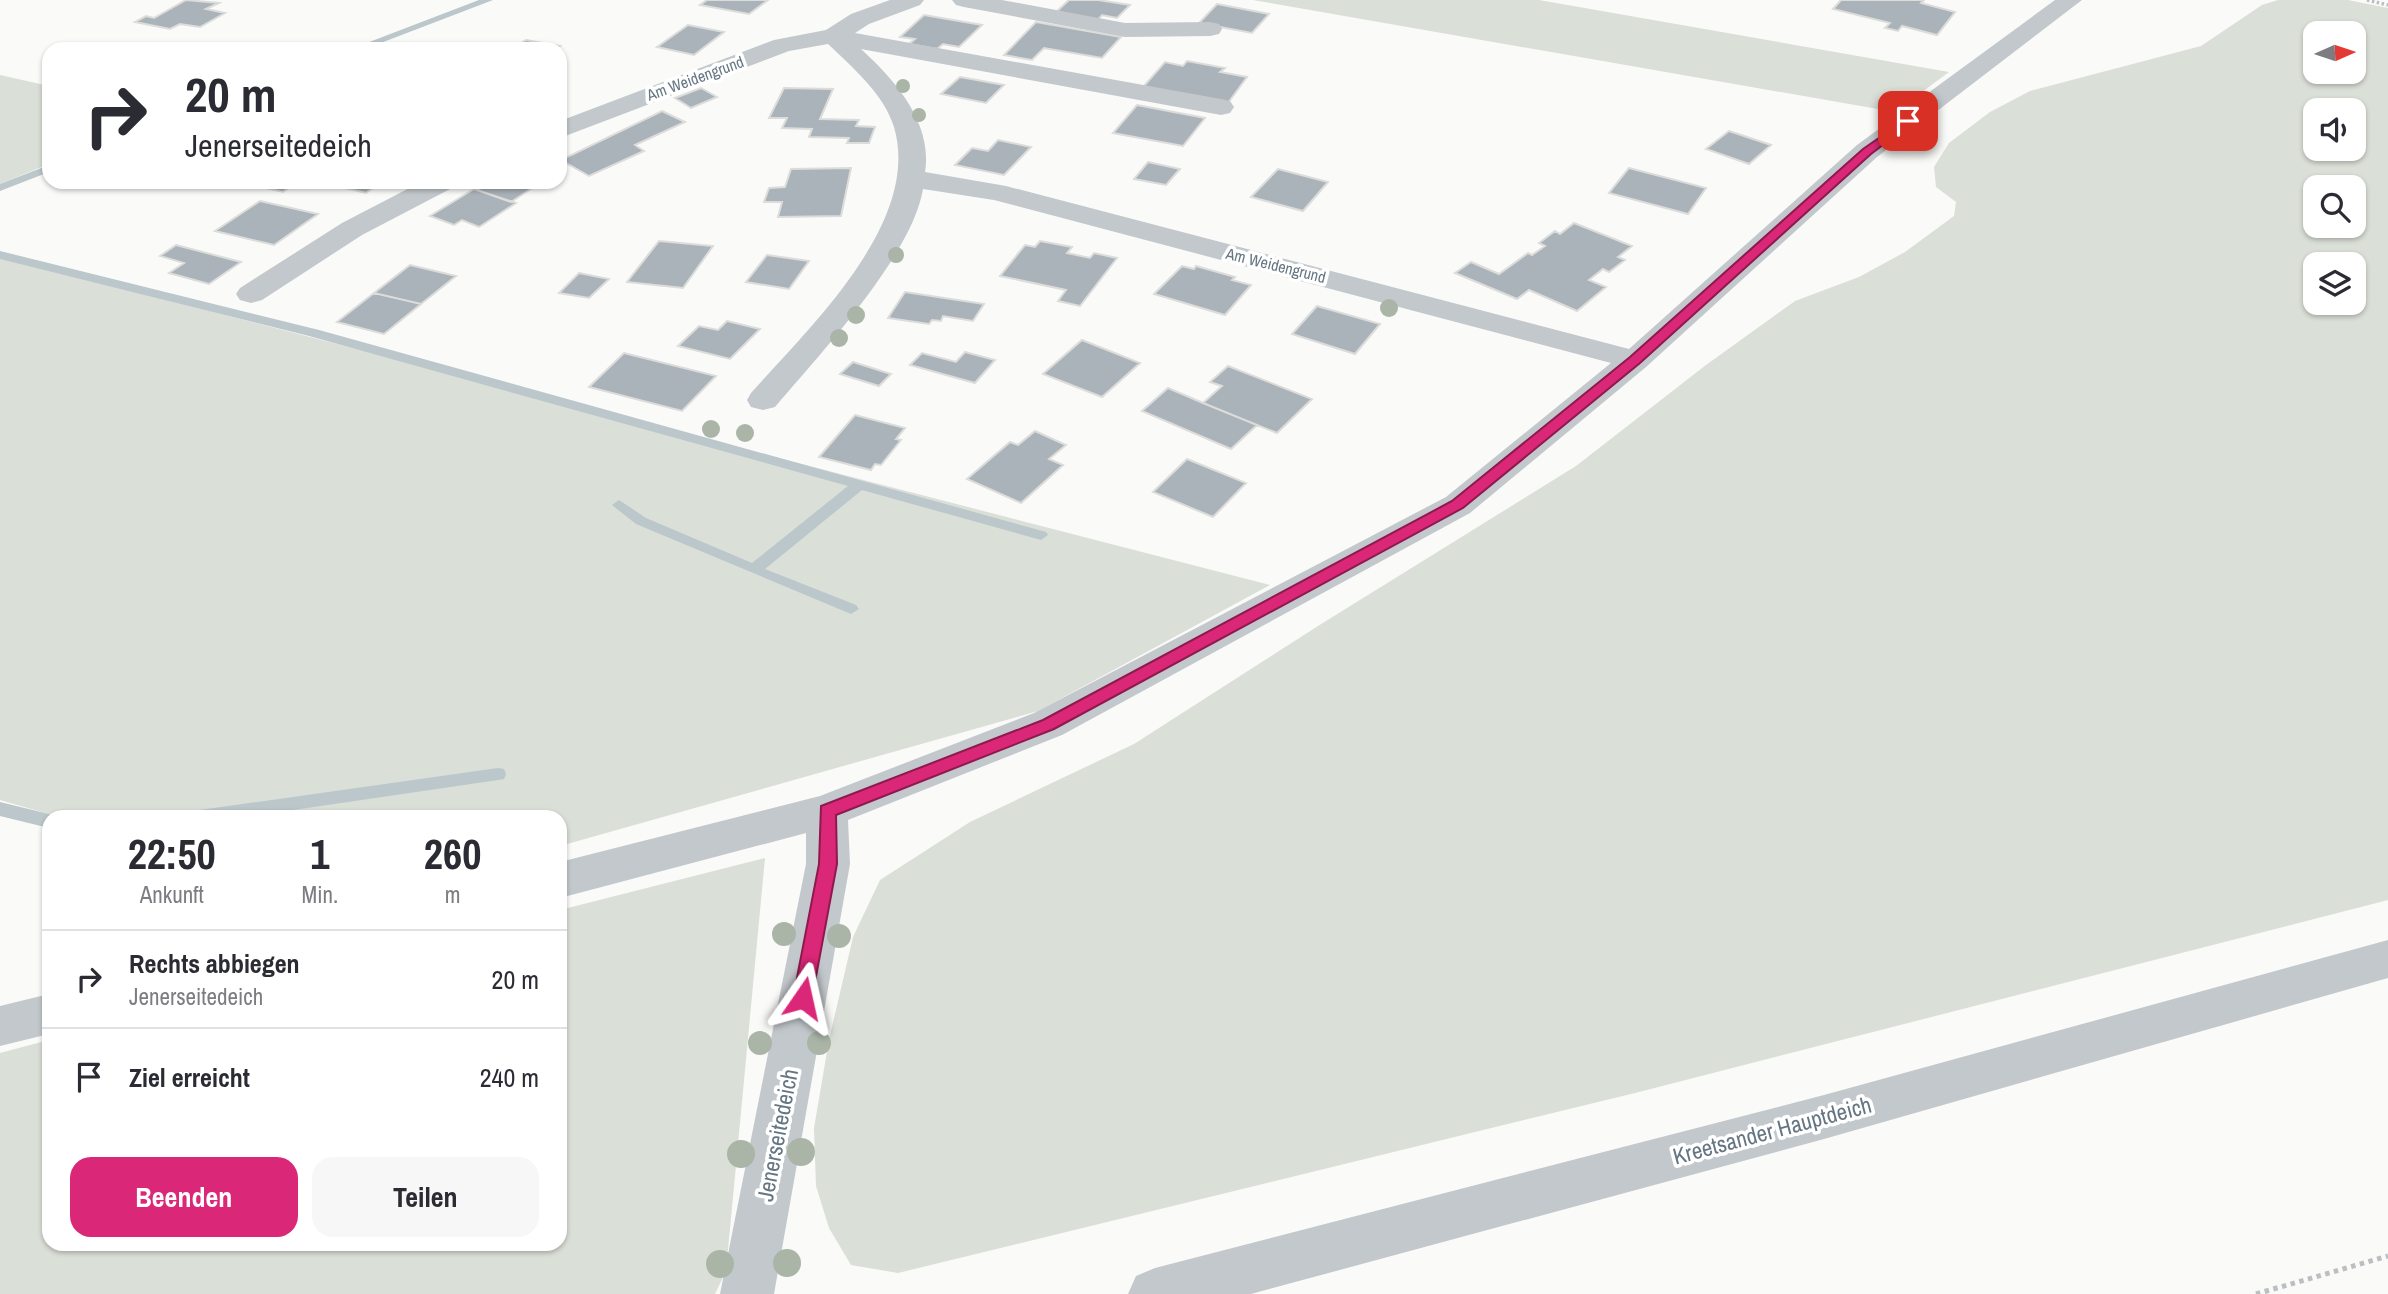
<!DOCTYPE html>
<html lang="de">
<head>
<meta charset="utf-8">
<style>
  :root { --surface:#fff; --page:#f7f7f7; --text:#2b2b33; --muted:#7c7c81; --line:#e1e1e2; --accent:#db2777 }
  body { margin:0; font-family:"Archivo Narrow",sans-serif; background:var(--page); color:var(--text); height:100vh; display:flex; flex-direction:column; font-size:26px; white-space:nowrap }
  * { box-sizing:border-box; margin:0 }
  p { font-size:23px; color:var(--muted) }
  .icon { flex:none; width:38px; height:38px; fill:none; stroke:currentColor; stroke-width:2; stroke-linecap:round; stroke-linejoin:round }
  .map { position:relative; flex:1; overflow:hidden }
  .side { position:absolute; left:42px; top:810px; width:525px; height:441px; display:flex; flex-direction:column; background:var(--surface); border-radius:21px; box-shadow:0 2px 5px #0004 }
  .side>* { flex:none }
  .hud { position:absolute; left:42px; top:42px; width:525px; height:147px; border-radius:21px; box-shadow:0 2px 5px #0004; background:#fff; color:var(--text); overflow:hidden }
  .needle { width:46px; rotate:87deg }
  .tools { position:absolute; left:2303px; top:21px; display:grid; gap:14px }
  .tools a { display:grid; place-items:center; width:63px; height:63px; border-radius:14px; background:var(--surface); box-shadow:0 2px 5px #0004; font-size:35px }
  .pin { position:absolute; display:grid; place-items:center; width:60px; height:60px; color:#fff; margin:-30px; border-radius:14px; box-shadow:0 4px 10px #0006 }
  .me { position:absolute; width:77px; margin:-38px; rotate:11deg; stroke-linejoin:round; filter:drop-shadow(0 0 5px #0008) }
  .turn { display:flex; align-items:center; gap:24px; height:147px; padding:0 28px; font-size:32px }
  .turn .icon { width:91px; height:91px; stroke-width:2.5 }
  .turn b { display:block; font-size:49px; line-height:60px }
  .eta { display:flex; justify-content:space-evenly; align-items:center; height:119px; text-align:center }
  .eta b { font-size:42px; font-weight:800; line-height:49px }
  .action { display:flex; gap:14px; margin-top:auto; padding:14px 28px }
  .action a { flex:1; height:80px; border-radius:21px; background:var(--accent); color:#fff; font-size:28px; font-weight:800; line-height:80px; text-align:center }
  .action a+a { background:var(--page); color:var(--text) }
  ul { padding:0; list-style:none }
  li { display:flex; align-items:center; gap:21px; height:98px; padding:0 28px; border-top:2px solid var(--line) }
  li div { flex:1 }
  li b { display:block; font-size:26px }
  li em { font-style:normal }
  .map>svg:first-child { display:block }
  .green { fill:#dadfd7; fill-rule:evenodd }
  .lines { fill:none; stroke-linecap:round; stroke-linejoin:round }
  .stream { fill:#bbc7cb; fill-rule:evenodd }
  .building { fill:#aab3b9; stroke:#dcdcda; stroke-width:2 }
  .path-far1 { stroke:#bbbfc2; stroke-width:3.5; stroke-dasharray:2.5 2.5; stroke-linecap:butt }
  .path { stroke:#bbbfc2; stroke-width:5; stroke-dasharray:4.5 4.5; stroke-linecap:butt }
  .minor { fill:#c3c8cc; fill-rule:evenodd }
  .tree { fill:#aab4a7 }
  .route { fill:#db2777; stroke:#8e194d; stroke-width:2 }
  .labels { text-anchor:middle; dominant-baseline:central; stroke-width:7; stroke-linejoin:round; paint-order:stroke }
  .far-street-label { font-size:16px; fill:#657683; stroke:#fff }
  .near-street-label { font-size:23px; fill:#657683; stroke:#fff }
</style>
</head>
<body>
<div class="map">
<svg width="2388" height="1294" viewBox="0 0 2388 1294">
  <rect width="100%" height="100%" fill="#fafaf8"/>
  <path class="green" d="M1253,0H1539L1949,72L1895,112Z
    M2278,0H2348L2388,8V900L1635,1093L898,1273L851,1265L829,1228L816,1186L814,1128L829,1040L853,937L880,880L970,822L1134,744L1318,626L1576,466L1706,365L1795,301L1859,277L1905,252L1954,216L1956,202L1936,187L1934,167L1949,143L1990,112L2030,91L2201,46L2262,5ZM2354,33V72H2315V33ZM2354,110V149H2315V110ZM2354,187V226H2315V187ZM2354,264V303H2315V264Z
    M0,75L49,86V164L0,184Z
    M0,257L1270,585L1038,711L560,846V817H59L0,800Z
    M765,858L726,1271L715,1294H0V1053L49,1040V1244H560V910Z"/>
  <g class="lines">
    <path class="stream" d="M479,0H493L365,49H351Z
      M49,165V172L0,191V184Z
      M0,251L319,330L1046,532L1048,535L1041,540L862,490L765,569L856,605L859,609L851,614L636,524L612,505L619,500L646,518L752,563L848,486L309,336L0,259Z
      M498,768L504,769L506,774L504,779L498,780L245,817H191L194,812L200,810Z
      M0,802L49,814L56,817H49V828L0,816Z"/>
  </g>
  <path class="building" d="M186,0L219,3L206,9L225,13L200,27L180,24L170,29L135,22L146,16L154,18Z
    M707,0H768L749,14L700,5Z
    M1069,0H1098L1130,5L1117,18L1102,15L1096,22L1054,14Z
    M1841,0H1924L1921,3L1955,12L1937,35L1902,26L1898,31L1885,28L1890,23L1833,9Z
    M1217,4L1269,14L1252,33L1199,23Z
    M924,15L982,25L959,47L943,44L937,49L909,44L915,39L900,37Z
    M1036,22L1121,37L1102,58L1044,48L1032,60L1004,55Z
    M688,25L724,32L694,55L657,47Z
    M526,40L560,46L556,49H512Z
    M1187,61L1225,68L1220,72L1247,77L1228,103L1143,87L1165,62L1183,66Z
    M960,77L1004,85L986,103L941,94Z
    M701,88L717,97L691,108L675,98Z
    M784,88L833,89L820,119L859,120L856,126L875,127L869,143H847L849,138L809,137L812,129L782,128L787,118H769Z
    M1137,105L1205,118L1183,146L1113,133Z
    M662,111L685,122L635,145L644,151L589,176L561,160Z
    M1729,131L1771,145L1749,164L1706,149Z
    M998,140L1031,147L1004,175L955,165L972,148L988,151Z
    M1148,162L1180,169L1166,185L1134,179Z
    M851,168L841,216L778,217L782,202H764L769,188L785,187L791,169Z
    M1629,168L1706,188L1688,214L1609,193Z
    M1278,169L1328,182L1303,211L1251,197Z
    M252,182H297L283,192L249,184Z
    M319,182H381L366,193Z
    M491,182H526L537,185L511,202L477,190Z
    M474,189L516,203L479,227L462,220L454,225L430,216Z
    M260,201L318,214L274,245L215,231Z
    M1574,223L1632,246L1618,257L1625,260L1609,272L1603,269L1589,280L1606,287L1577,311L1529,290L1517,299L1455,273L1471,262L1499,274L1528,253L1532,255L1545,246L1539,243L1555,231L1560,234Z
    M659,241L713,246L683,288L627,282Z
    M1040,241L1072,247L1067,253L1090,258L1094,253L1117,258L1080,306L1058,301L1066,290L1000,276L1025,245L1035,247Z
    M176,245L241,262L209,284L169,273L184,263L160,256Z
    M767,255L809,261L789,289L746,282Z
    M410,265L456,276L421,304L374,293Z
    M1182,266L1194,269L1196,266L1235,277L1232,280L1251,285L1225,315L1154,294Z
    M579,273L609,279L589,298L559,293Z
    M905,292L984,304L973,321L943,316L941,321L932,320L929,324L888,318Z
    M374,293L421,304L384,334L337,322Z
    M1317,306L1380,324L1355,354L1292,334Z
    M727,321L760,329L730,359L678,346L699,326L718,330Z
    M1082,340L1140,363L1102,397L1043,374Z
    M965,352L995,360L975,383L910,365L922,353L956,362Z
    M624,353L716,376L682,411L589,387Z
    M853,362L891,374L879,386L840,374Z
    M1228,366L1312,399L1277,433L1203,403L1222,386L1210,382Z
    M1168,388L1203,403L1257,425L1231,449L1142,411Z
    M855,415L905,428L896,439L901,440L881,465L875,464L871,470L819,457Z
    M1035,431L1066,445L1049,459L1063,465L1021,503L967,479L1010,442L1018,445Z
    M1187,459L1246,483L1213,517L1153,492Z"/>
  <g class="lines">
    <path class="path-far1" d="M2367,0L2388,5"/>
    <path class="path" d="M2256,1294L2388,1256"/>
    <path class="minor" d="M890,0H924L920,5L869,24L855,33L1221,99L1230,101L1234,107L1230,113L1221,115L861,49C895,80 933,123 925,172L1006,186L1629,349L1857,145L2055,0H2082L1877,157L1646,367L1470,513L1062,735L848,820L850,864L774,1294H720L806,864V833L560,898V862L820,796L1034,713L1446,497L1611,363L994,200L923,189C912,256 819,355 775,407L763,410L751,407L747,400L751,393C809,328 922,222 894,127C884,94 852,67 828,44L789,51L560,138V121L774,40L826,30L851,14Z
      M952,0H1002L1125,23L1210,22L1219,24L1222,29L1219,34L1210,36L1125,37L964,7L956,5Z
      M421,182H456L452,188L362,235L262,300L251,303L240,300L236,294L240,288L342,223Z
      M2388,940V978L1824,1139L1251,1294H1128L1136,1276L1155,1268L1824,1095Z
      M49,994V1034L0,1046V1006Z"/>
  </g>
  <g class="tree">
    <circle cx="903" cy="86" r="7"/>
    <circle cx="919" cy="115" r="7"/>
    <circle cx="896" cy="255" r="8"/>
    <circle cx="1389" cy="308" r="9"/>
    <circle cx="856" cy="315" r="9"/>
    <circle cx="839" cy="338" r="9"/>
    <circle cx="711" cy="429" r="9"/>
    <circle cx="745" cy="433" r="9"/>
    <circle cx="784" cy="934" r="12"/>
    <circle cx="839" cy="936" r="12"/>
    <circle cx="760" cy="1043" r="12"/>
    <circle cx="819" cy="1043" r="12"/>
    <circle cx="801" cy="1152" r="14"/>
    <circle cx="741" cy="1154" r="14"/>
    <circle cx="787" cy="1263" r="14"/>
    <circle cx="720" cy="1264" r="14"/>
  </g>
  <path class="route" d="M1908,118L1913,121L1912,123L1871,154L1640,363L1463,508L1054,729L836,815L837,864L812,998L809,1004H796L793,998L819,864L821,806L1043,720L1452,501L1630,357L1863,149Z"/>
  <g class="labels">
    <g class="far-street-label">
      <text transform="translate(695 78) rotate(-20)">Am Weidengrund</text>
      <text transform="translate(1276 265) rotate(14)">Am Weidengrund</text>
    </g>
    <g class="near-street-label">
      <text transform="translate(1772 1130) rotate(-15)">Kreetsander Hauptdeich</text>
      <text transform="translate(777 1135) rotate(-79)">Jenerseitedeich</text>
    </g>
  </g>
</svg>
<div class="tools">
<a><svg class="needle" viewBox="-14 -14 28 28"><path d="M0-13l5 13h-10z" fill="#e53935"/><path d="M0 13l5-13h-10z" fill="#7c7c81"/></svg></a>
<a><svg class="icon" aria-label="sound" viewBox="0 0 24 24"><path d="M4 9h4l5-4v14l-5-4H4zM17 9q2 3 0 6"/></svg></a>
<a><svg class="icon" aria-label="search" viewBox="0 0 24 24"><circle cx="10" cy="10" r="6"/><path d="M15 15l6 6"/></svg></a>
<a><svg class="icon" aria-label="layers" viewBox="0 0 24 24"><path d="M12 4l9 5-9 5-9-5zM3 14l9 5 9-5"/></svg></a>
</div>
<div class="pin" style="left:1908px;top:121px;background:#d93025"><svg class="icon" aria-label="arrive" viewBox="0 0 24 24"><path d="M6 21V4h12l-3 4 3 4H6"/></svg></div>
<svg class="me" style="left:803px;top:998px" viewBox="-20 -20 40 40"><path d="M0-17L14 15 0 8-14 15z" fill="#db2777" stroke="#fff" stroke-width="4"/></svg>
<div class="hud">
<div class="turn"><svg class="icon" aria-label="right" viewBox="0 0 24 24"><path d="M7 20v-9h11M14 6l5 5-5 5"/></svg><div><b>20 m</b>Jenerseitedeich</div></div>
</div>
<section class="side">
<div class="eta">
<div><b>22:50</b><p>Ankunft</p></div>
<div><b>1</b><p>Min.</p></div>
<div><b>260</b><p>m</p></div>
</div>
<ul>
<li><svg class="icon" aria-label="right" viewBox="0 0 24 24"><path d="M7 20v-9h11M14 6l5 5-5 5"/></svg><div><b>Rechts abbiegen</b><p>Jenerseitedeich</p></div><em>20 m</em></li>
<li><svg class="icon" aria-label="arrive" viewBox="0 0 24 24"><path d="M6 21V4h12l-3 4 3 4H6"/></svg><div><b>Ziel erreicht</b></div><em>240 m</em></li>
</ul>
<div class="action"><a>Beenden</a><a>Teilen</a></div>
</section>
</div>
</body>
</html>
